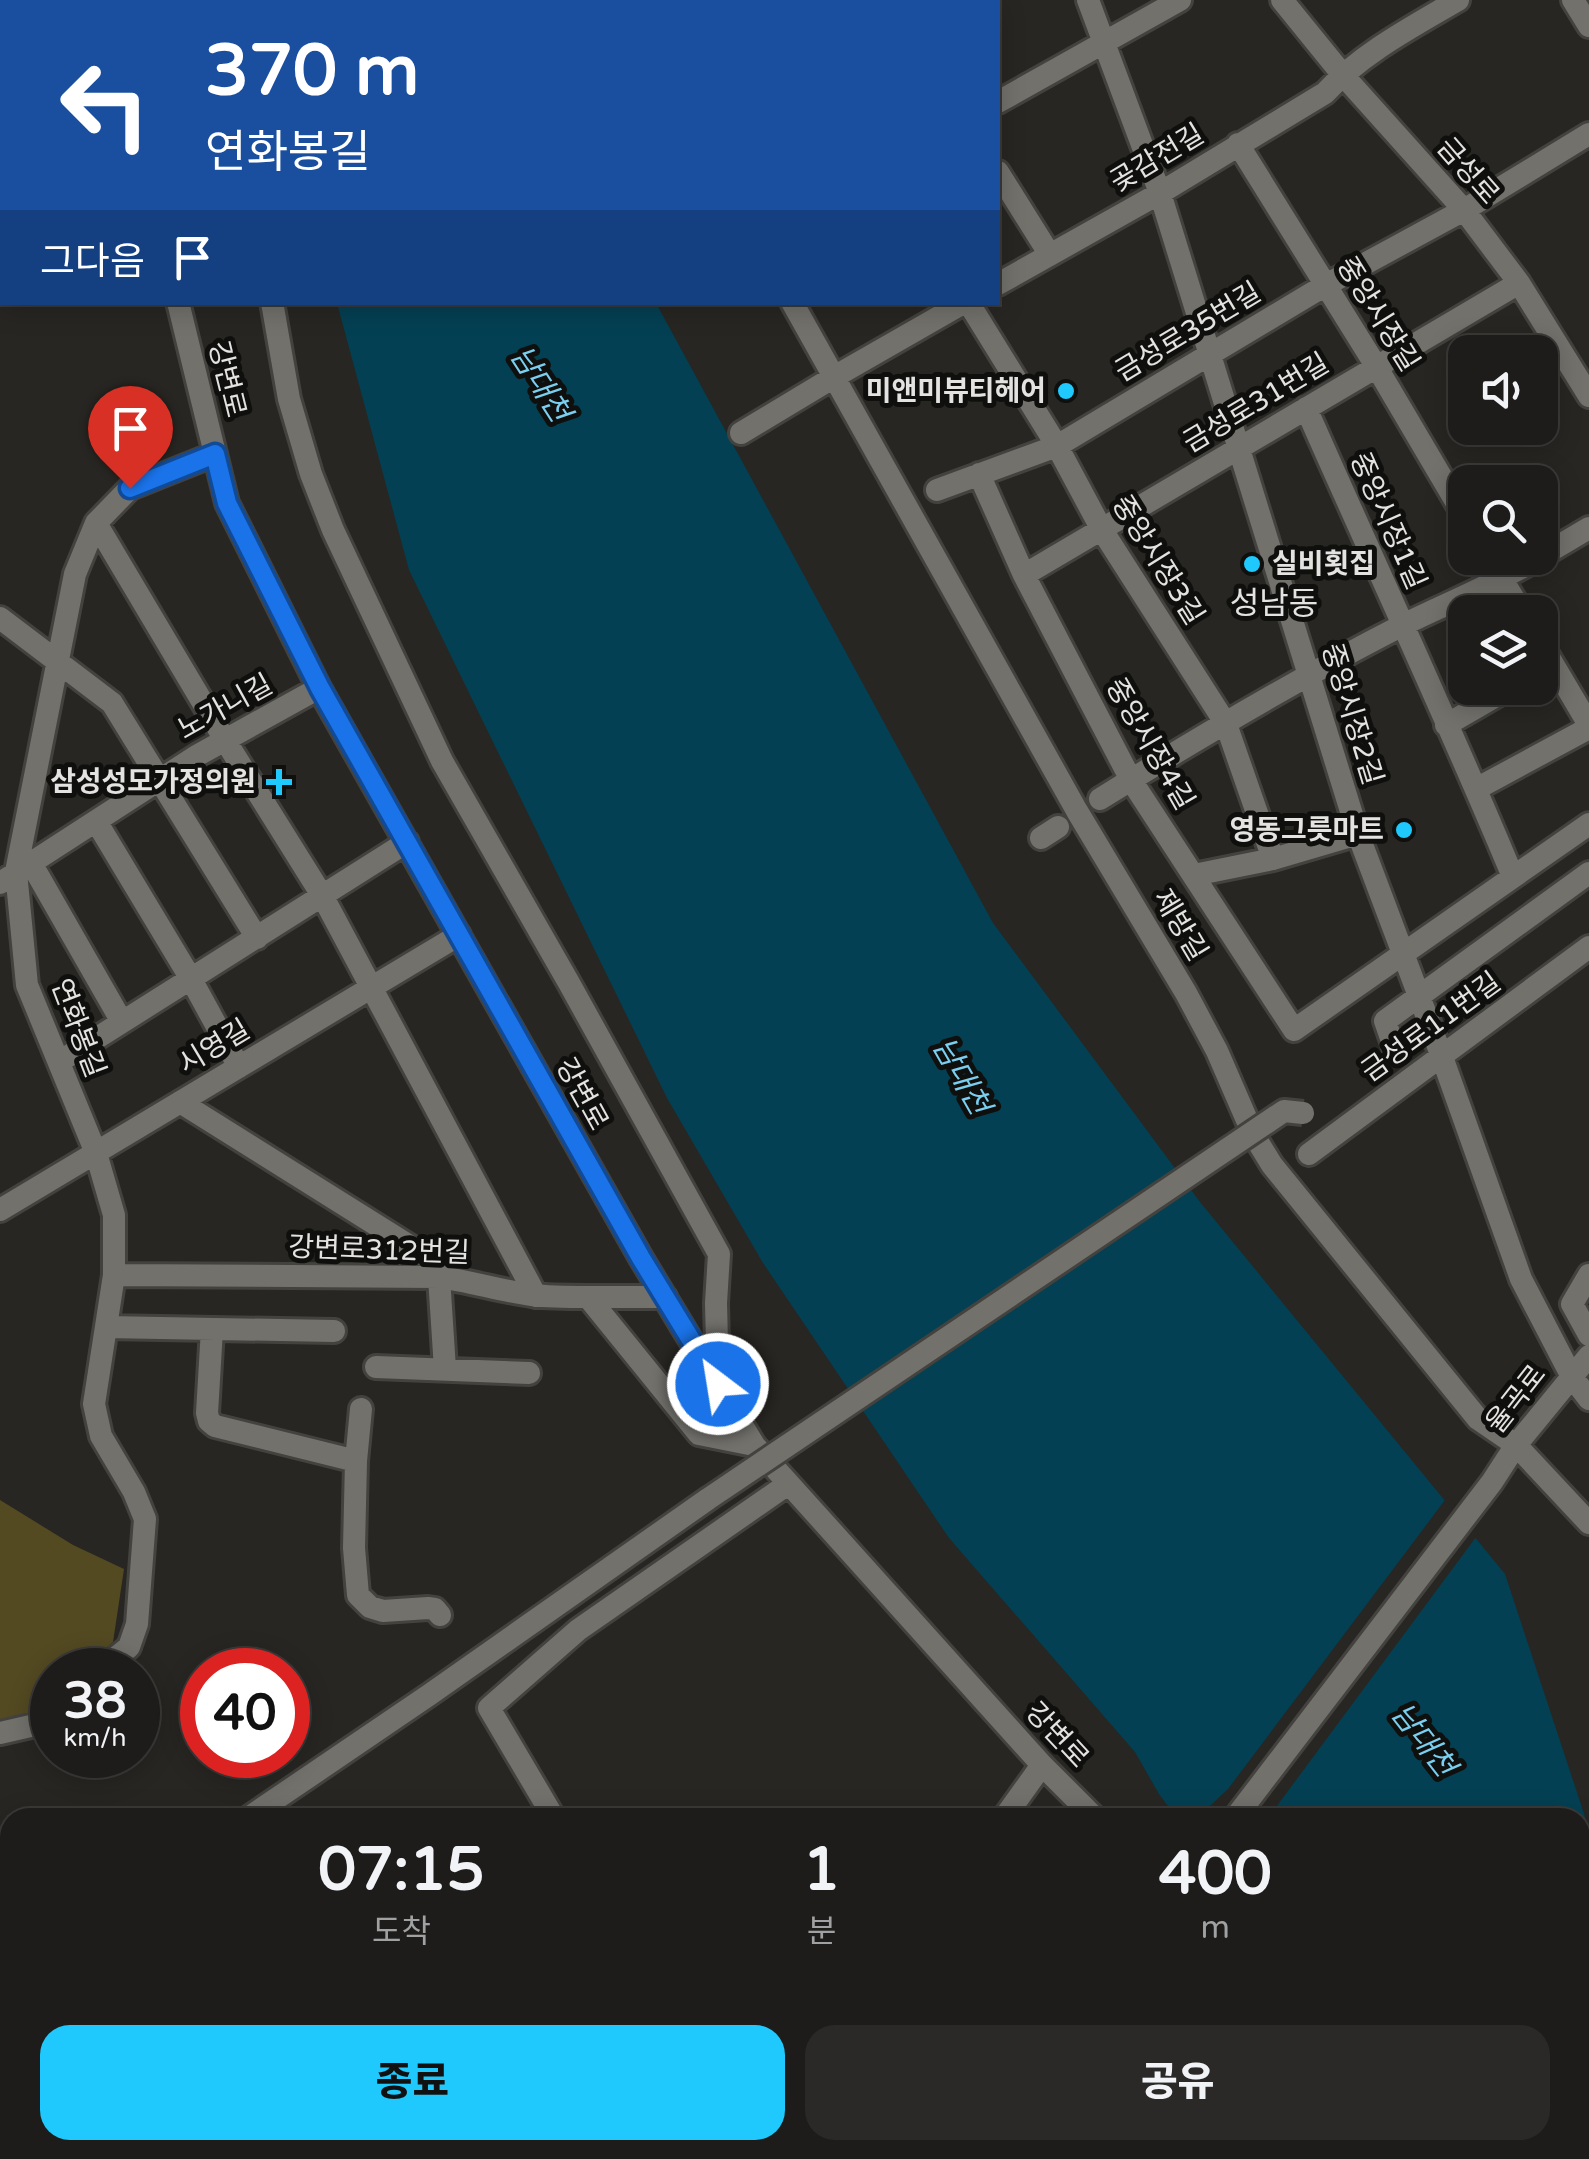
<!DOCTYPE html>
<html lang="ko">
<head>
<meta charset="utf-8">
<style>
  :root { --surface:#1d1c1a; --page:#2a2927; --text:#f1f3f6; --muted:#a0a1a2; --line:#3b3a39; --accent:#1fc9fd }
  body { margin:0; font-family:"Varela Round","Noto Sans KR",sans-serif; background:var(--page); color:var(--text); height:100vh; display:flex; flex-direction:column; font-size:38px; white-space:nowrap }
  * { box-sizing:border-box; margin:0 }
  p { font-size:32px; color:var(--muted) }
  .icon { flex:none; width:55px; height:55px; fill:none; stroke:currentColor; stroke-width:2; stroke-linecap:round; stroke-linejoin:round }
  .map { position:relative; flex:1; overflow:hidden }
  .drawer { position:absolute; left:0px; top:1808px; width:1590px; height:352px; display:flex; flex-direction:column; background:var(--surface); border-radius:30px 30px 0 0; box-shadow:0 5px 25px #0003,0 0 0 2px var(--line) }
  .drawer>* { flex:none }
  .banner { position:absolute; left:0px; top:0px; width:1000px; height:305px; box-shadow:0 5px 25px #0003,0 0 0 2px var(--line); background:#1a4fa0; color:#fff; overflow:hidden }
  .buttons { position:absolute; left:1448px; top:335px; display:grid; gap:20px }
  .buttons a { display:grid; place-items:center; width:110px; height:110px; border-radius:20px; background:var(--surface); box-shadow:0 5px 25px #0003,0 0 0 2px var(--line); font-size:50px }
  .speed { position:absolute; left:30px; top:1648px; display:flex; gap:20px; font-size:50px; font-weight:700; text-align:center }
  .speed>* { display:grid; place-content:center; width:130px; height:130px; border-radius:50%; background:var(--surface); box-shadow:0 5px 25px #0003,0 0 0 2px var(--line); line-height:1 }
  .speed small { font-size:25px; font-weight:400 }
  .speed .limit { border:15px solid #d22; background:#fff; color:#111 }
  .pin { position:absolute; display:grid; place-items:center; width:85px; height:85px; color:#fff; margin:-102px -42px; border-radius:50% 50% 50% 0; rotate:-45deg; box-shadow:0 0 10px #0007 }
  .pin .icon { rotate:45deg }
  .me { position:absolute; width:110px; margin:-55px; rotate:329deg; stroke-linejoin:round; filter:drop-shadow(0 0 8px #0008) }
  .turn { display:flex; align-items:center; gap:35px; height:210px; padding:0 40px; font-size:45px }
  .turn .icon { width:130px; height:130px; stroke-width:2.5 }
  .turn b { display:block; font-size:70px; line-height:85px }
  .then { display:flex; align-items:center; height:95px; padding:0 40px; background:#0003; gap:20px; font-size:38px }
  .eta { display:flex; justify-content:space-evenly; align-items:center; height:170px; text-align:center }
  .eta b { font-size:60px; font-weight:800; line-height:70px }
  .cta { display:flex; gap:20px; margin-top:auto; padding:20px 40px }
  .cta a { flex:1; height:115px; border-radius:30px; background:var(--accent); color:#111; font-size:40px; font-weight:800; line-height:115px; text-align:center }
  .cta a+a { background:var(--page); color:var(--text) }
  .map>svg:first-child { display:block }
  .green { fill:#534a22 }
  .water { fill:#044053 }
  .pier { fill:#272622 }
  .lines { fill:none; stroke-linecap:round; stroke-linejoin:round }
  .minor-casing { stroke:#43423e; stroke-width:28 }
  .minor { stroke:#72716c; stroke-width:22 }
  .minor-bridge-casing { stroke:#43423e; stroke-width:28; stroke-linecap:butt }
  .minor-bridge { stroke:#72716c; stroke-width:22 }
  .route-casing { stroke:#114b97; stroke-width:25 }
  .route { stroke:#1a73e8; stroke-width:18 }
  .poi-dot { fill:#1fc9fd; stroke:#0f0f0d; stroke-width:4 }
  .labels { text-anchor:middle; dominant-baseline:central; stroke-width:10; stroke-linejoin:round; paint-order:stroke }
  .street-label { font-size:28px; fill:#e4e3e1; stroke:#0f0f0d }
  .poi-label { font-size:28px; font-weight:bold; fill:#e4e3e1; stroke:#0f0f0d; text-anchor:end }
  .water-label { font-size:30px; font-style:italic; fill:#7aceef; stroke:#0f0f0d }
  .quarter-label { font-size:32px; fill:#e4e3e1; stroke:#0f0f0d }
</style>
</head>
<body>
<div class="map">
<svg width="1589" height="2159" viewBox="0 0 1589 2159">
  <rect width="100%" height="100%" fill="#272622"/>
  <path class="green" d="M0,1500L73,1545L124,1569L113,1642L81,1670H52V1695L33,1712L0,1720Z"/>
  <path class="water" d="M297,0H540L541,2H297Z
    M337,303H656L993,923L1200,1202L1505,1574L1589,1829V2049L1580,2033V1818L1176,1817L1159,1794L1135,1752L949,1538L763,1263L667,1098L409,570Z"/>
  <path class="pier" d="M1448,1496L1479,1533L1268,1818L1182,1817L1193,1815L1211,1805L1228,1789Z"/>
  <g class="lines">
    <defs>
      <path id="minor" d="M98,0L99,2
        M228,0V2
        M573,0L574,2
        M624,0L626,2
        M780,0L782,2
        M1088,0L1160,193L1358,834L1442,1057L1521,1279L1572,1377L1589,1399
        M1282,0L1342,74L1464,210L1519,283L1589,396
        M1573,0L1589,26
        M912,2L916,0
        M998,102L1180,0
        M1238,144L1376,366L1465,517
        M998,172L1050,255
        M998,284L1160,193L1325,93C1362,53 1412,27 1458,0
        M178,302L227,503L319,688L641,1258L754,1445L1042,1765L1095,1818
        M272,302L289,399L311,474L333,530L442,761L569,983L719,1254L716,1303L718,1383
        M792,302L1077,811L1186,993L1217,1051L1253,1134L1272,1165L1478,1419L1516,1445L1589,1523
        M968,302L1057,446L1102,530L1226,724L1273,859
        M1306,408C1375,565 1448,720 1513,877
        M741,433L834,377L965,302
        M979,474L1024,575L1131,780L1294,1030L1589,824
        M937,490L1057,446L1324,286L1464,210L1589,134
        M96,523L225,740L323,897L536,1296
        M1540,557L1589,528
        M1489,558L1522,612
        M1024,575L1519,283
        M0,618L112,703L257,938
        M1540,642L1589,725
        M1446,725L1510,688
        M1476,789L1589,728
        M1100,799C1198,738 1299,678 1401,626C1448,603 1495,584 1539,558
        M96,821L191,979L239,1067
        M1041,838L1058,827
        M31,863L122,1022
        M1194,875L1273,859L1358,834
        M0,883L198,755L319,688
        M1394,1047L1385,1021L1589,873
        M59,1062L407,842
        M180,1102L429,1258L439,1277L445,1369
        M1309,1154L1589,947
        M0,1210L459,935
        M114,1275L439,1277C470,1281 501,1291 532,1295C550,1297 570,1297 588,1297L699,1434L754,1445
        M1589,1275L1572,1304L1589,1335
        M588,1297H665
        M106,1327L334,1331
        M212,1329L207,1413L209,1421L215,1426L356,1461
        M376,1367L529,1373
        M361,1409L356,1461L354,1548L358,1595L370,1607L383,1611L428,1608L435,1609L440,1615
        M101,1670L129,1647L137,1624L145,1519L134,1492L101,1436L94,1404L114,1275V1215L96,1153L27,985L16,872L75,574L96,523L130,488L215,454
        M0,1733L35,1725L52,1710
        M248,1818L429,1695L708,1499
        M554,1818L489,1708L578,1630L788,1484
        M1004,1818L1042,1765
        M1235,1818L1492,1482L1516,1445L1589,1356
        M0,1996L10,1989
        M0,2116L8,2113
        M745,2150L749,2159
        M1366,2150L1374,2159
        M978,2159L986,2150
        M1232,2159L1243,2150"/>
    </defs>
    <use href="#minor" class="minor-casing"/>
    <use href="#minor" class="minor"/>
    <defs>
      <path id="minor-bridge" d="M708,1499L1284,1111L1303,1113"/>
    </defs>
    <use href="#minor-bridge" class="minor-bridge-casing"/>
    <use href="#minor-bridge" class="minor-bridge"/>
  </g>
  <g class="lines">
    <defs>
      <path id="route" d="M130,488L215,454L227,503L320,688L641,1258L718,1384"/>
    </defs>
    <use href="#route" class="route-casing"/>
    <use href="#route" class="route"/>
  </g>
  <g class="poi-dot">
    <circle cx="1066" cy="391" r="10"/>
    <circle cx="1252" cy="564" r="10"/>
    <path d="M274 767h10v10h10v10h-10v10h-10v-10h-10v-10h10z"/>
    <circle cx="1404" cy="830" r="10"/>
  </g>
  <g class="labels">
    <g class="street-label">
      <text transform="translate(1157 158) rotate(-31)">곶감전길</text>
      <text transform="translate(1468 171) rotate(49)">금성로</text>
      <text transform="translate(1378 314) rotate(58)">중앙시장길</text>
      <text transform="translate(1188 332) rotate(-31)">금성로35번길</text>
      <text transform="translate(227 379) rotate(76)">강변로</text>
      <text transform="translate(1256 403) rotate(-31)">금성로31번길</text>
      <text transform="translate(1388 521) rotate(66)">중앙시장1길</text>
      <text transform="translate(1158 560) rotate(58)">중앙시장3길</text>
      <text transform="translate(225 707) rotate(-29)">노가니길</text>
      <text transform="translate(1352 714) rotate(73)">중앙시장2길</text>
      <text transform="translate(1150 744) rotate(60)">중앙시장4길</text>
      <text transform="translate(1180 925) rotate(59)">제방길</text>
      <text transform="translate(1431 1027) rotate(-36)">금성로11번길</text>
      <text transform="translate(78 1028) rotate(69)">연화봉길</text>
      <text transform="translate(214 1047) rotate(-31)">시영길</text>
      <text transform="translate(582 1094) rotate(61)">강변로</text>
      <text transform="translate(379 1250) rotate(2)">강변로312번길</text>
      <text transform="translate(1516 1399) rotate(-52)">율곡로</text>
      <text transform="translate(1057 1735) rotate(47)">강변로</text>
    </g>
    <g class="poi-label">
      <text x="1046" y="391">미앤미뷰티헤어</text>
      <text x="1272" y="564" text-anchor="start">실비횟집</text>
      <text x="256" y="782">삼성성모가정의원</text>
      <text x="1384" y="830">영동그릇마트</text>
    </g>
    <g class="water-label">
      <text transform="translate(540 384) rotate(57)">남대천</text>
      <text transform="translate(961 1076) rotate(60)">남대천</text>
      <text transform="translate(1423 1740) rotate(52)">남대천</text>
    </g>
    <g class="quarter-label">
      <text x="1274" y="604">성남동</text>
    </g>
  </g>
</svg>
<div class="buttons">
<a><svg class="icon" aria-label="sound" viewBox="0 0 24 24"><path d="M4 9h4l5-4v14l-5-4H4zM17 9q2 3 0 6"/></svg></a>
<a><svg class="icon" aria-label="search" viewBox="0 0 24 24"><circle cx="10" cy="10" r="6"/><path d="M15 15l6 6"/></svg></a>
<a><svg class="icon" aria-label="layers" viewBox="0 0 24 24"><path d="M12 4l9 5-9 5-9-5zM3 14l9 5 9-5"/></svg></a>
</div>
<div class="speed"><div>38<small>km/h</small></div><div class="limit">40</div></div>
<div class="pin" style="left:130px;top:488px;background:#d93025"><svg class="icon" aria-label="arrive" viewBox="0 0 24 24"><path d="M6 21V4h12l-3 4 3 4H6"/></svg></div>
<svg class="me" style="left:718px;top:1384px" viewBox="-20 -20 40 40"><circle r="17" fill="#1a73e8" stroke="#fff" stroke-width="3"/><path d="M0-11L8 9 0 5-8 9z" fill="#fff"/></svg>
<div class="banner">
<div class="turn"><svg class="icon" aria-label="left" viewBox="0 0 24 24"><path d="M17 20v-9H6M10 6l-5 5 5 5"/></svg><div><b>370 m</b>연화봉길</div></div>
<div class="then">그다음<svg class="icon" aria-label="arrive" viewBox="0 0 24 24"><path d="M6 21V4h12l-3 4 3 4H6"/></svg></div>
</div>
<section class="drawer">
<div class="eta">
<div><b>07:15</b><p>도착</p></div>
<div><b>1</b><p>분</p></div>
<div><b>400</b><p>m</p></div>
</div>
<div class="cta"><a>종료</a><a>공유</a></div>
</section>
</div>
</body>
</html>
